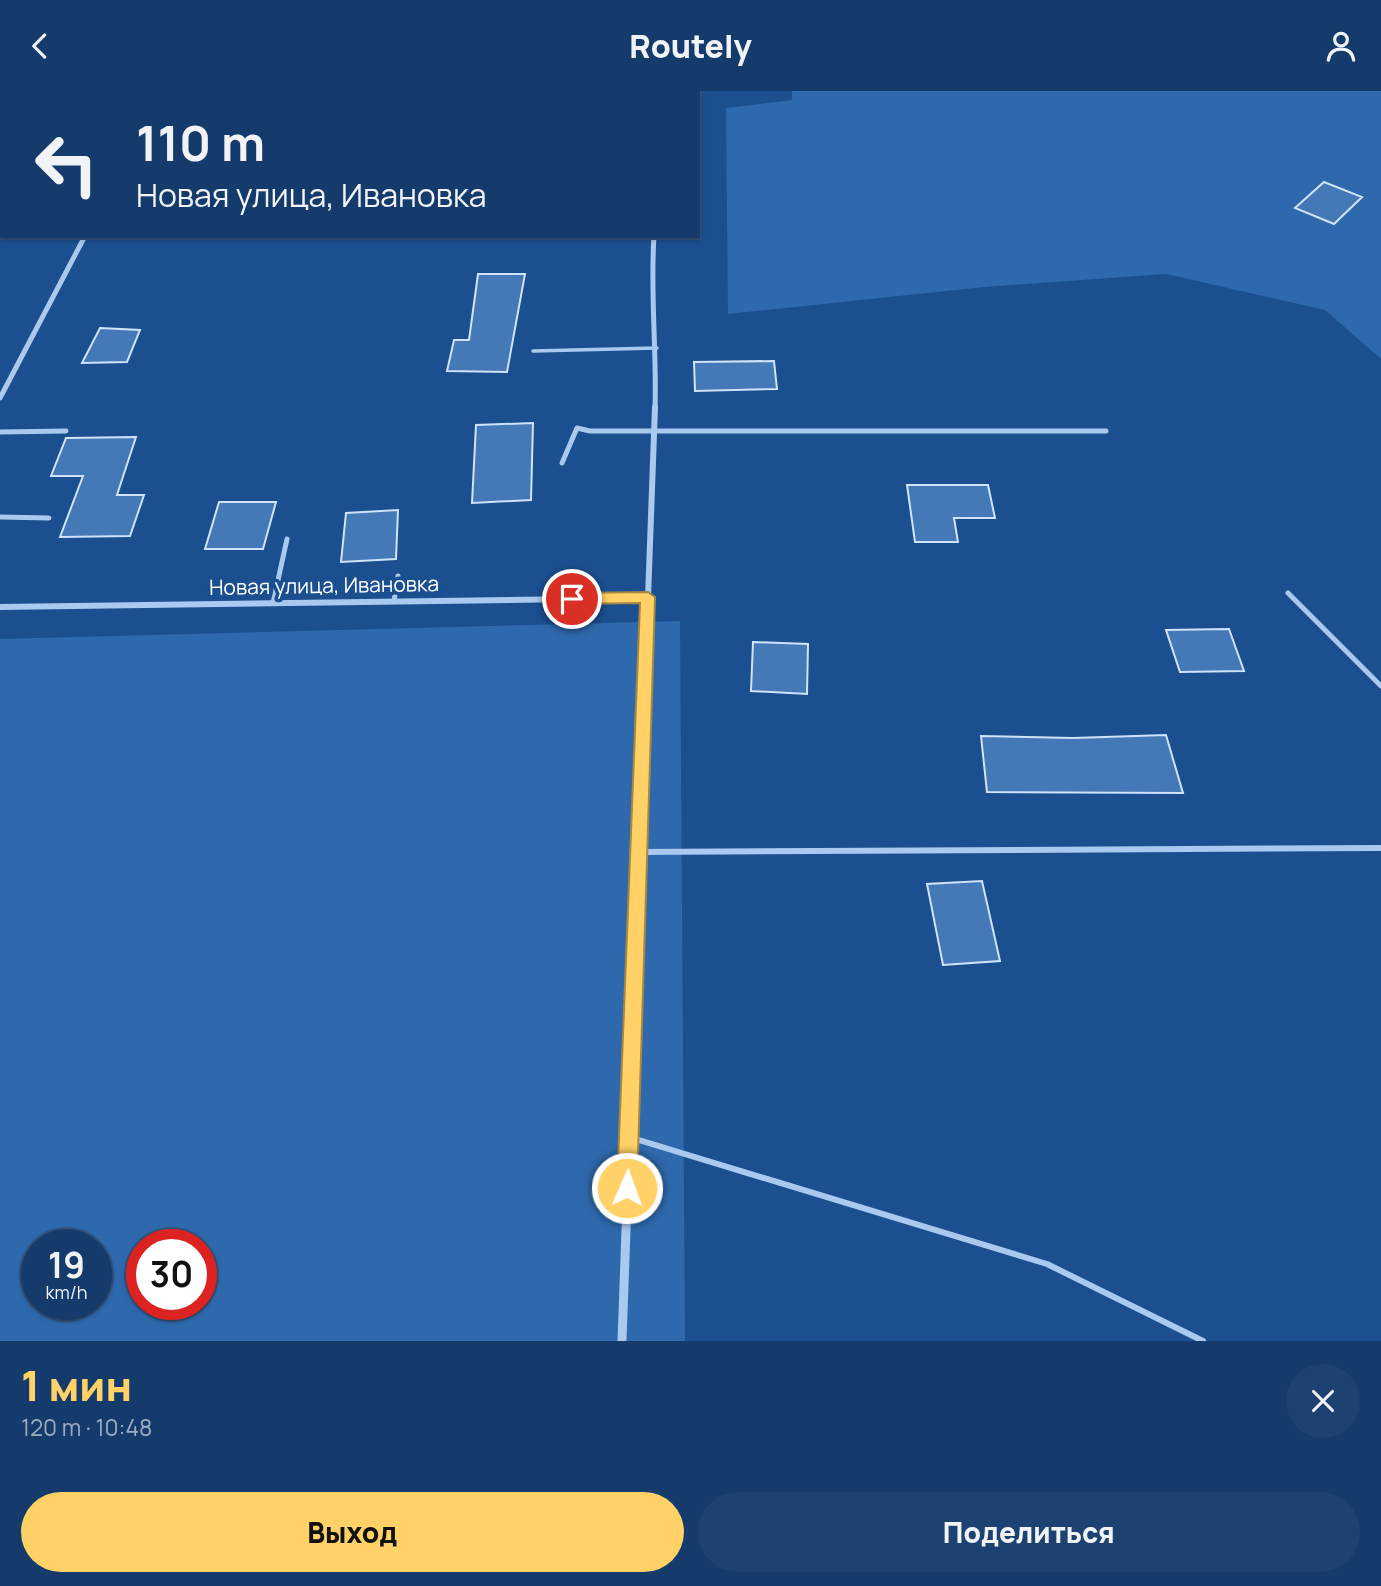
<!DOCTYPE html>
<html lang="ru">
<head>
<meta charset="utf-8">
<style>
  :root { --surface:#143b6b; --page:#1d4271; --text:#f1f3f6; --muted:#9dadc1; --line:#33557e; --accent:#ffd166 }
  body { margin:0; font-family:Manrope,sans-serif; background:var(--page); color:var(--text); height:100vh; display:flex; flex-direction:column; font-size:26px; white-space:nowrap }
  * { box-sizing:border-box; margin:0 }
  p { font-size:23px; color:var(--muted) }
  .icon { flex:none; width:38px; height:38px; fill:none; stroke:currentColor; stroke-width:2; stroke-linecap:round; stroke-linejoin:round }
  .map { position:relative; height:1250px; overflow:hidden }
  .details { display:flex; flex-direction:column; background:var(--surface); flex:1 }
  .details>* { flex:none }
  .hud { position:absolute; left:0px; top:0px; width:700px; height:147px; box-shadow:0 2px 5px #0004,0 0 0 2px var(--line); background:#143b6b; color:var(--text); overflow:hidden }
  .speed { position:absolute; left:21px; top:1138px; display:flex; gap:14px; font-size:35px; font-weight:700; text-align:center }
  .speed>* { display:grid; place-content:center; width:91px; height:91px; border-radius:50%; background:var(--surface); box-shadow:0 2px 5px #0004,0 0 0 2px var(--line); line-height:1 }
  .speed small { font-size:18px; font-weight:400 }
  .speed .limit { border:10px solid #d22; background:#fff; color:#111 }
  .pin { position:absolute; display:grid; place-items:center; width:60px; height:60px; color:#fff; margin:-30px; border:4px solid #fff; border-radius:50%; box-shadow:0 2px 7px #0007 }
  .me { position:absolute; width:77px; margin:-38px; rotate:2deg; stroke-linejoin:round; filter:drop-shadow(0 0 5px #0008) }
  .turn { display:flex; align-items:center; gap:24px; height:147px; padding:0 21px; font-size:32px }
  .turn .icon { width:91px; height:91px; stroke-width:2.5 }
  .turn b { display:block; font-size:49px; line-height:60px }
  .round { display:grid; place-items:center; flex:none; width:74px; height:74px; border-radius:37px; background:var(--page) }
  .summary { display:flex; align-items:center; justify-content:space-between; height:119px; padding:0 21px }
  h1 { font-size:42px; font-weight:800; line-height:52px; color:var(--accent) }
  .button { display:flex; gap:14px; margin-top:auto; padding:14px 21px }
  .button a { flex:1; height:80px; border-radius:42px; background:var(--accent); color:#111; font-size:28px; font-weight:800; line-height:80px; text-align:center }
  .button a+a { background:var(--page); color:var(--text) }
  header { display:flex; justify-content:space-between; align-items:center; height:91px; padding:0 21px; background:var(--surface); font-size:32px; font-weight:800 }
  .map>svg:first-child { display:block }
  .green { fill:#2e69ad; fill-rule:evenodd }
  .building { fill:#4478b7; stroke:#cfe3fa; stroke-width:2 }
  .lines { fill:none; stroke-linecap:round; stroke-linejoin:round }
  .service-far2 { stroke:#a9c9ee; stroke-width:3.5 }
  .service-far1 { stroke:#a9c9ee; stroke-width:5 }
  .service { stroke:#a9c9ee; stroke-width:6 }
  .minor-far2 { stroke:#a9c9ee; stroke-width:5 }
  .minor-far1 { stroke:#a9c9ee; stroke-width:6 }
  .minor { stroke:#a9c9ee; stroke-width:9 }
  .route { fill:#ffd166; stroke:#a68842; stroke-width:2 }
  .labels { text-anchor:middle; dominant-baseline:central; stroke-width:7; stroke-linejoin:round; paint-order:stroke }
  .street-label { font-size:21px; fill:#fff; stroke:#1b4f8f }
</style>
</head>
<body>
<header><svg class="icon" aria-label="back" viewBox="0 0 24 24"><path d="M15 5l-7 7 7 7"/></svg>Routely<svg class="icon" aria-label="person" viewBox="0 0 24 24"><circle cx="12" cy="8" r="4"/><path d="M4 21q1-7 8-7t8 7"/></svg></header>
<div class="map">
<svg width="1381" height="1250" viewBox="0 0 1381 1250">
  <rect width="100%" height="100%" fill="#1b4f8f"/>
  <path class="green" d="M792,0H1381V268L1325,219L1166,183L984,196L728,223L726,17L792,9Z
    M680,530L685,1250H0V548ZM37,1153H96V1213H37ZM142,1153H201V1213H142Z"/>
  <path class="building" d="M1324,91L1362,106L1334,133L1295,117Z
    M478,183H525L507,281L447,280L454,249H469Z
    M100,237L140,239L127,271L82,272Z
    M774,270L777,298L695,300L694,271Z
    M533,332L531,409L472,412L476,334Z
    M136,346L117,404H144L130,445L60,446L83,385H51L66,347Z
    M907,394H988L995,427H954L958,451H915Z
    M219,411H276L263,458H205Z
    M398,419L396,468L341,471L346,422Z
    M1229,538L1244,580L1180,581L1166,539Z
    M753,551L808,553L807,603L751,600Z
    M1166,644L1183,702L987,701L981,645L1073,647Z
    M982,790L1000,870L943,874L927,793Z"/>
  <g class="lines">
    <path class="service-far2" d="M533,260L657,257"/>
    <path class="service-far1" d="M0,341L66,340
      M562,372L577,337L590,340H1106
      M0,426L49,427
      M1288,502L1381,595
      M394,510L398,485
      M273,512L287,448"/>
    <path class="service" d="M639,761L1381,757
      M629,1046L1047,1173L1203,1250"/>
    <path class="minor-far2" d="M654,145C650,203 657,260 655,318
      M0,307L85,145"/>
    <path class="minor-far1" d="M0,516L648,507
      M640,726L655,316"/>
    <path class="minor" d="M622,1250L641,724"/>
  </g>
  <path class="route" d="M648,501L655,506L637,1097L634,1104L627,1107L620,1104L617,1097L640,512L572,513L564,508L572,502Z"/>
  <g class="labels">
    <g class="street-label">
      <text transform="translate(324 494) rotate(-1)">Новая улица, Ивановка</text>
    </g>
  </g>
</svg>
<div class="speed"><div>19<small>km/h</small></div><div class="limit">30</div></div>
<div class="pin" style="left:572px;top:508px;background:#d93025"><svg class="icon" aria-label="arrive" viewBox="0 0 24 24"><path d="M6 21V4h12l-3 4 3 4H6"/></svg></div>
<svg class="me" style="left:627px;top:1097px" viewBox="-20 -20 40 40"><circle r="17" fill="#ffd166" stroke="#fff" stroke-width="3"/><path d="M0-11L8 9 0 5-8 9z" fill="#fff"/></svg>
<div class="hud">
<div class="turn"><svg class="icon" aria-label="left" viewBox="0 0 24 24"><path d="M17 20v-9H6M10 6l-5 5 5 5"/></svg><div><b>110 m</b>Новая улица, Ивановка</div></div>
</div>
</div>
<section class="details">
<div class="summary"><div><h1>1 мин</h1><p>120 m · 10:48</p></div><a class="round"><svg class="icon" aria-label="close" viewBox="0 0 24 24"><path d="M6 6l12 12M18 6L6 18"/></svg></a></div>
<div class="button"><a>Выход</a><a>Поделиться</a></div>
</section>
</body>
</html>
